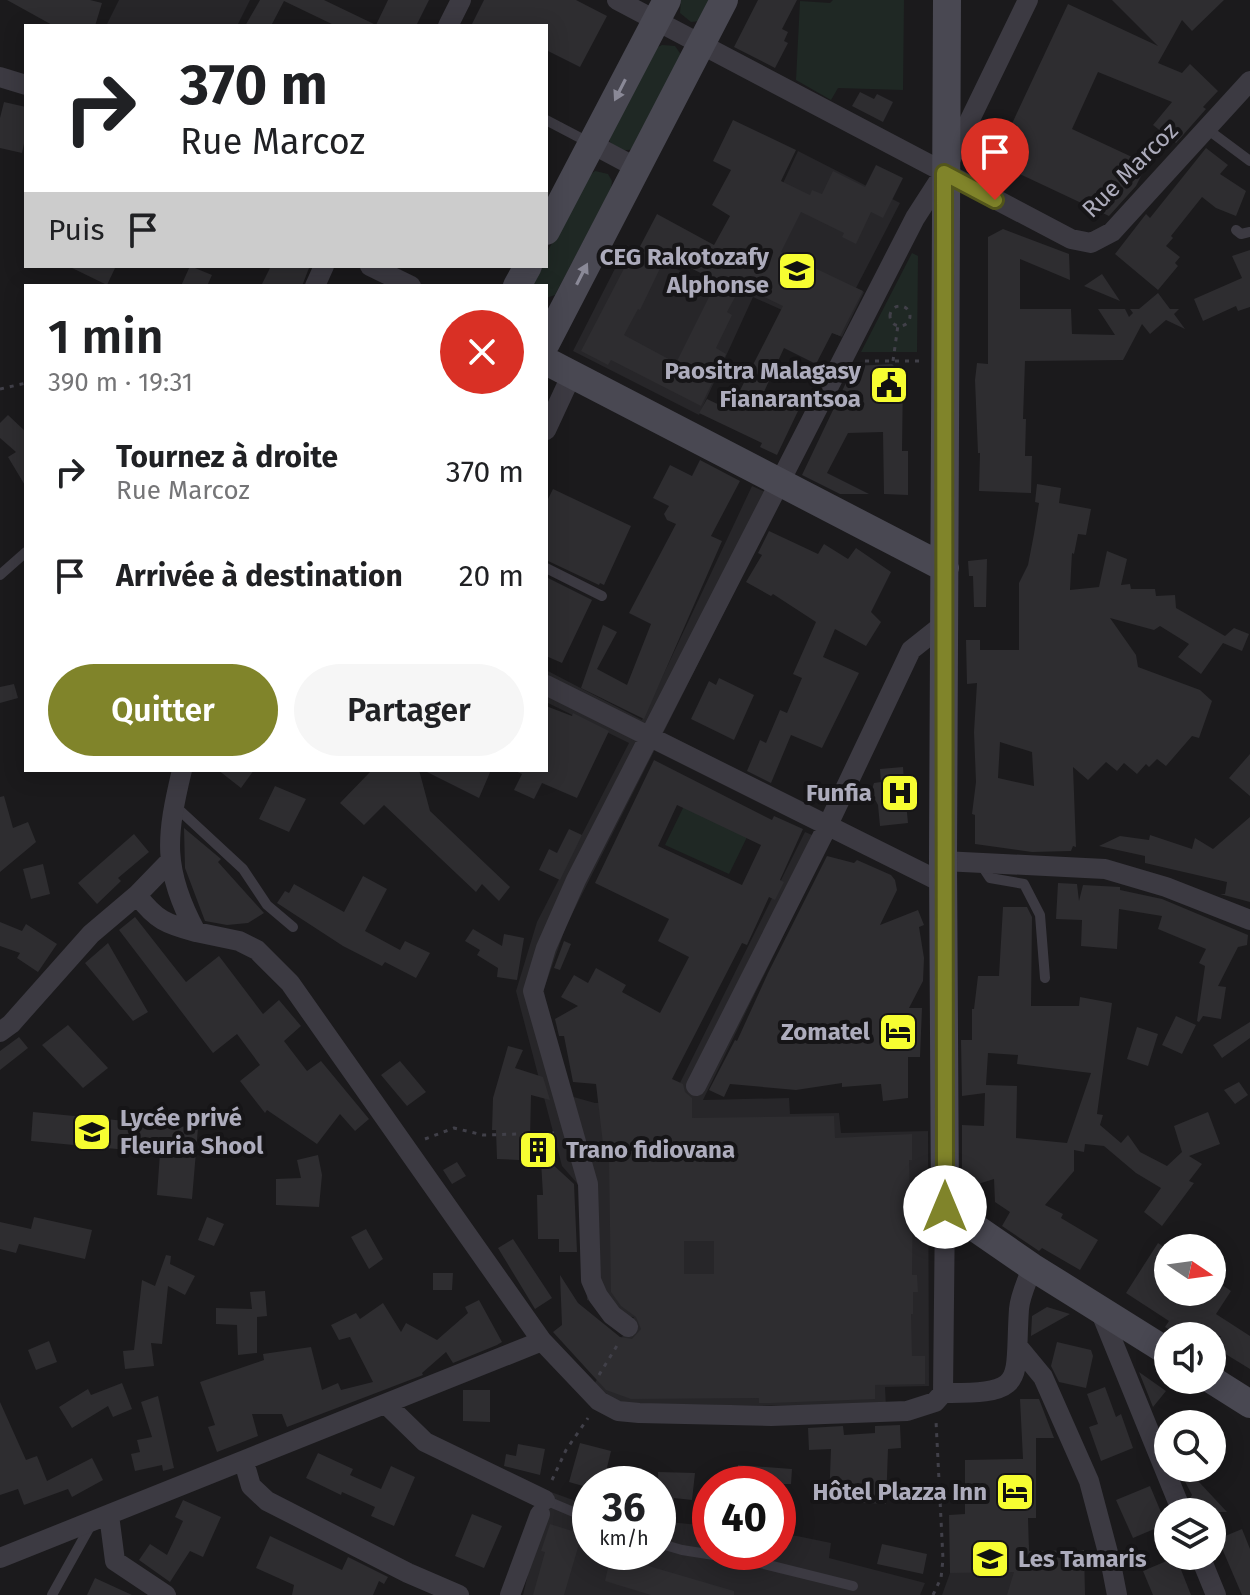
<!DOCTYPE html>
<html lang="fr">
<head>
<meta charset="utf-8">
<style>
  :root { --surface:#fff; --page:#f6f6f6; --text:#202124; --muted:#757577; --accent:#80842a }
  body { margin:0; font-family:"Fira Sans",sans-serif; background:var(--page); color:var(--text); height:100vh; display:flex; flex-direction:column; font-size:30px; white-space:nowrap }
  * { box-sizing:border-box; margin:0 }
  p { font-size:26px; color:var(--muted) }
  .icon { flex:none; width:44px; height:44px; fill:none; stroke:currentColor; stroke-width:2; stroke-linecap:round; stroke-linejoin:round }
  .map { position:relative; flex:1; overflow:hidden }
  .details { position:absolute; left:24px; top:284px; width:524px; height:488px; display:flex; flex-direction:column; background:var(--surface); border-radius:0px; box-shadow:0 4px 20px #0003 }
  .details>* { flex:none }
  .banner { position:absolute; left:24px; top:24px; width:524px; height:244px; border-radius:0px; box-shadow:0 4px 20px #0003; background:#fff; color:var(--text); overflow:hidden }
  .needle { width:52px; rotate:103deg }
  .controls { position:absolute; left:1154px; top:1234px; display:grid; gap:16px }
  .controls a { display:grid; place-items:center; width:72px; height:72px; border-radius:50%; background:var(--surface); box-shadow:0 4px 20px #0003; font-size:40px }
  .speed { position:absolute; left:572px; top:1466px; display:flex; gap:16px; font-size:40px; font-weight:700; text-align:center }
  .speed>* { display:grid; place-content:center; width:104px; height:104px; border-radius:50%; background:var(--surface); box-shadow:0 4px 20px #0003; line-height:1 }
  .speed small { font-size:20px; font-weight:400 }
  .speed .limit { border:12px solid #d22; background:#fff; color:#111 }
  .pin { position:absolute; display:grid; place-items:center; width:68px; height:68px; color:#fff; margin:-82px -34px; border-radius:50% 50% 50% 0; rotate:-45deg; box-shadow:0 0 8px #0007 }
  .pin .icon { rotate:45deg }
  .me { position:absolute; width:88px; margin:-44px; rotate:0deg; stroke-linejoin:round; filter:drop-shadow(0 0 6px #0008) }
  .turn { display:flex; align-items:center; gap:28px; height:168px; padding:0 24px; font-size:36px }
  .turn .icon { width:104px; height:104px; stroke-width:2.5 }
  .turn b { display:block; font-size:56px; line-height:68px }
  .then { display:flex; align-items:center; height:76px; padding:0 24px; background:#0003; gap:16px; font-size:30px }
  .round { display:grid; place-items:center; flex:none; width:84px; height:84px; border-radius:42px; background:var(--page) }
  .head { display:flex; align-items:center; justify-content:space-between; height:136px; padding:0 24px }
  h1 { font-size:48px; font-weight:600; line-height:60px }
  .cta { display:flex; gap:16px; margin-top:auto; padding:16px 24px }
  .cta a { flex:1; height:92px; border-radius:48px; background:var(--accent); color:#fff; font-size:32px; font-weight:600; line-height:92px; text-align:center }
  .cta a+a { background:var(--page); color:var(--text) }
  ul { padding:0; list-style:none }
  li { display:flex; align-items:center; gap:24px; height:104px; padding:0 24px }
  li div { flex:1 }
  li b { display:block; font-size:30px }
  li em { font-style:normal }
  .map>svg:first-child { display:block }
  .built { fill:#272629 }
  .green { fill:#1f2824 }
  .building { fill:#2e2d30; fill-rule:evenodd }
  .lines { fill:none; stroke-linecap:round; stroke-linejoin:round }
  .path { stroke:#414049; stroke-width:3; stroke-dasharray:4 6; stroke-linecap:butt }
  .lane { stroke:#3c3a42; stroke-width:10 }
  .street { stroke:#3c3a42; stroke-width:20 }
  .secondary { stroke:#494852; stroke-width:28 }
  .oneway { fill:#8a8997 }
  .route-casing { stroke:#53561b; stroke-width:20 }
  .route { stroke:#80842a; stroke-width:14 }
  .labels { text-anchor:middle; dominant-baseline:central; stroke-width:8; stroke-linejoin:round; paint-order:stroke }
  .street-label { font-size:24px; fill:#adacbc; stroke:#161517 }
  .poi-label { font-size:24px; font-weight:bold; fill:#adacbc; stroke:#161517; text-anchor:end }
</style>
</head>
<body>
<div class="map">
<svg width="1250" height="1595" viewBox="0 0 1250 1595">
  <rect width="100%" height="100%" fill="#1b1a1c"/>
  <path class="built" d="M119,0H250L237,26H106Z
    M798,151L900,203L856,288L864,292L842,337L753,297L699,415L573,351L627,245L718,289L777,196Z
    M752,486L781,499L566,926L544,989L546,1017L570,1096L595,1103L671,1101L805,832L829,842L703,1100L789,1098L790,1114L839,1113L841,1133L928,1131L929,1386L885,1387L886,1407L633,1404L615,1400L593,1386L634,1317L615,1316L608,1308L587,1300L583,1190L562,1166L516,991L537,922L629,743L546,702V670L642,720Z
    M548,1491L590,1506V1552H658V1521L710,1526V1552H778V1534L797,1536L831,1543L829,1558L925,1583L920,1595H523Z
    M1029,1545V1571L1022,1595H942L950,1573V1547Z"/>
  <path class="green" d="M681,0H715L700,21L691,22L680,13Z
    M833,0H904L903,90L838,88L831,100L796,80L800,1L830,3Z
    M662,45L675,46L682,56L636,149L619,151L610,142V134L656,48Z
    M595,171L608,174L612,181L611,189L555,295L546,298V286H530L539,266H546V254L589,176Z
    M912,253L918,256L917,352H861Z
    M684,806L748,835L729,874L665,845Z"/>
  <path class="building" d="M7,0H90L102,3L95,26H54Z
    M260,0H324L376,25L388,0H429L416,26H336L284,1L271,26H245Z
    M484,0H576L607,16L580,67L546,50V26H471Z
    M758,0H797L782,29L788,32L784,41L788,43L775,68L734,47Z
    M1112,0H1224L1192,31L1182,20L1158,63L1182,73L1190,64L1218,91L1203,107L1206,109L1176,143L1153,125L1172,102L1098,72L1072,129L1147,164L1136,186L1109,216L994,162L1068,4L1158,46Z
    M860,92L874,99L877,94L893,102L883,122L852,106Z
    M4,102L26,107V134L22,153L0,148V118Z
    M733,120L796,150L781,181L810,195L812,190L822,194L833,171L865,187L876,165L903,178L883,218L871,212L856,244L842,237L844,233L801,212L781,252L863,291L840,336L832,333L816,364L784,348L763,394L798,411L777,455L760,447L762,443L699,413L707,399L730,410L783,306L741,286L727,312L732,315L716,348L726,354L701,406L611,360L608,365L581,351L631,255L635,256L657,214L714,245L730,216L712,205L731,170L713,161ZM666,256L717,281L676,363L624,335L638,309L640,310Z
    M1206,148L1228,165L1220,174L1246,191L1236,216L1216,208L1202,197L1171,236L1173,238L1166,246L1180,257L1175,263L1178,266L1158,290L1115,254L1146,214L1150,218Z
    M1003,229L1069,254L1070,280L1020,259V309H1071L1072,334L1115,335L1098,309H1125L1129,317L1133,313L1130,309H1139L1158,293L1170,309H1179L1174,314L1185,329L1166,320L1150,334L1142,324L1123,360L1025,361L1023,419H1026L1025,456H1032L1031,493L979,491L980,453H978L975,380L977,363L988,364V237Z
    M1250,250V307L1238,311L1236,306L1203,321L1194,299L1242,278L1232,256Z
    M68,266H116L107,285Z
    M190,266L212,275L207,286H181Z
    M271,266H304L309,268L302,286H261Z
    M1102,274L1120,301L1084,286Z
    M892,364L903,375L902,451H908V495L884,494L883,432L848,433L827,473L869,494H840L802,475L854,366Z
    M8,415L26,432V487L8,457L16,452L0,438V423Z
    M700,460L740,481L711,536L722,541L644,719L581,688L603,625L617,632L597,669L627,685L651,624L629,613L676,524L667,520L664,514L669,506L653,498L670,465L692,476Z
    M1037,484L1061,488L1059,503L1091,509L1086,535L1078,534L1074,554L1072,553L1070,590L1099,587L1107,551L1127,559L1121,585L1130,584L1131,589H1155L1156,596L1175,595L1176,608L1225,636L1234,628L1249,634L1242,651L1223,643L1201,674L1178,657L1189,644L1160,626L1154,630L1110,618L1136,655L1138,667L1200,690L1212,701L1199,738L1192,736L1166,766L1157,759L1149,767L1146,764L1137,774L1124,763L1117,771L1106,762L1088,780L1073,767L1076,847L1073,846L1071,851L1032,852L975,844V815L972,814L976,782L974,732L977,683L967,684L966,640H980V650H1019V583L1028,565L1034,534L1039,503L1035,502ZM1000,742L1032,752L1034,786L998,778Z
    M553,489L631,526L604,585L600,583L599,585L546,560V503Z
    M769,531L818,554L824,544L848,559L856,548L891,572L871,612L881,622L866,646L835,629L823,657L859,673L822,748L791,735L771,783L747,771L760,740L766,743L780,710L787,713L802,678L793,674L816,622L773,594L771,596L746,582L762,555L758,553Z
    M987,559L986,607H974L973,576H969L968,561Z
    M546,577L592,600L562,663L546,656Z
    M719,678L754,695L734,740L691,719L709,681L716,685Z
    M14,684L18,698L0,703V687Z
    M546,706L572,716L573,713L609,731L577,798L542,783L534,799L514,790L522,774L513,770H546Z
    M1250,754V796L1229,778Z
    M654,760L772,820L774,816L803,829L780,880L784,882L775,900L769,897L747,945L742,943L672,1079L683,1084L685,1092L692,1098V1118L834,1116L835,1138L912,1134V1160H909L910,1193H913L912,1275H917L918,1292H913V1314H911L912,1356H925V1384L875,1385V1399L771,1403H759V1398L631,1399L606,1390L553,1332L562,1325L560,1275L578,1303L620,1337L632,1339L641,1329L636,1317L621,1306L611,1292L609,1161H605L596,1084L573,1082L564,1036H559L555,1019L578,1006L561,997L574,975L588,983L596,968L626,985L622,992L660,1013L689,957L658,941L669,919L595,883ZM677,805L761,845L742,885L658,846ZM684,1241H714V1274H684Z
    M903,767L904,781L910,780L915,791L912,801L906,802L908,823L880,826L878,805L871,792L874,783L881,782L880,769Z
    M218,770H254L241,788Z
    M372,770H419L430,811L510,887L499,901L482,884L476,892L384,805L364,825L340,803Z
    M423,770H491L479,798Z
    M275,786L306,799L289,832L259,819Z
    M4,796L13,828L28,822L36,842L0,872V797Z
    M1250,817V902L1220,894H1225L1227,882L1145,863V856L1099,846L1120,836L1149,840L1150,835L1192,849L1195,838L1213,849Z
    M184,828L221,859L218,862L264,913L248,923L227,925L205,921L185,868Z
    M569,829L582,835L560,880L539,870L549,849L557,853Z
    M134,834L149,852L118,878L121,881L97,904L78,883Z
    M827,856L854,863L857,860L891,875L895,880L897,890L880,925L918,910L924,925L919,927L924,958L923,981L909,1008H922L920,1057H908V1098L883,1101L881,1084L842,1087V1083L796,1090L730,1084L724,1097L709,1090L735,1040L737,1041L768,973Z
    M43,864L50,894L31,899L23,869Z
    M363,876L387,889L365,931L400,950L405,941L430,953L416,978L385,962L382,966L343,946L277,903L285,891L289,893L294,884L344,912Z
    M1058,883L1077,884L1079,901L1083,885L1120,887V890L1162,899L1248,935L1247,945L1238,947L1218,986L1226,987L1221,1019L1203,1016L1199,1022L1197,1021L1205,966L1199,963L1206,949L1158,929L1162,916L1119,909L1117,949L1081,946L1082,920L1056,919Z
    M1003,907H1027L1032,917L1031,1006H1079L1080,997L1112,1003L1097,1114L1103,1115L1100,1125L1121,1143L1128,1135L1140,1152L1167,1166L1182,1152L1174,1126L1208,1112L1220,1144L1189,1156L1202,1164L1189,1181L1194,1183L1162,1226L1144,1212L1161,1188L1136,1173L1104,1146L1085,1144L1084,1152L1074,1150V1171L1045,1205L1063,1214L1061,1218L1098,1240L1080,1270L1042,1248L1039,1251L1002,1226L1010,1212L995,1202L994,1179L962,1189V1125L984,1126L985,1093L962,1096L961,1040H972V1009H974L978,976H999ZM988,1053L1018,1055L1017,1064L1091,1073L1067,1143L1016,1138L1017,1086L986,1085Z
    M135,917L186,982L219,956L263,1014L279,1000L301,1026L284,1041L307,1071L321,1061L369,1119L355,1131L340,1114L317,1144L267,1110L265,1113L240,1081L260,1065L237,1034L213,1053L119,930Z
    M0,922L22,931L26,924L57,944L38,972L17,958L20,953L0,946Z
    M473,929L502,946L504,934L524,938L517,980L497,977L498,968L477,955L480,950L465,941Z
    M564,941L571,944L560,970L554,968Z
    M108,943L148,1012L133,1021L85,963Z
    M1176,1016L1196,1025L1182,1054L1162,1045Z
    M1250,1022V1038L1222,1058L1213,1045Z
    M68,1025L108,1068L83,1088L42,1045Z
    M1137,1027L1158,1034L1148,1066L1127,1059Z
    M19,1037L28,1048L0,1070V1051Z
    M508,1046L523,1050L515,1068L543,1077L550,1100L531,1095L530,1139L555,1140V1162H550L574,1184L577,1252H559V1239H538L537,1195H543L541,1161L497,1159L496,1130H492L493,1098Z
    M400,1061L426,1092L407,1106L381,1075Z
    M1239,1082L1248,1095L1235,1104L1224,1090Z
    M33,1112L198,1128L192,1199L157,1195L160,1153L31,1141Z
    M318,1155L322,1175L319,1207L276,1205V1179L301,1178L297,1160Z
    M457,1162L466,1176L452,1184L443,1170Z
    M34,1217L92,1230L85,1259L19,1244L16,1253L0,1249V1222L31,1229Z
    M207,1217L224,1224L214,1246L198,1240Z
    M366,1229L383,1259L369,1269L351,1237Z
    M513,1239L552,1298L535,1309L498,1248Z
    M1158,1243L1168,1250V1292H1212V1278L1231,1291L1216,1314L1250,1336V1369L1214,1347L1221,1336H1179L1165,1327L1169,1321L1126,1293Z
    M166,1255L171,1256L170,1264L195,1276L185,1295L168,1286L162,1344L151,1343L154,1366L125,1369L123,1351L134,1350L142,1280L155,1286Z
    M433,1273H453L452,1290H433Z
    M265,1291L267,1316L257,1317V1353L238,1355L237,1325L216,1324V1308L252,1309L250,1292Z
    M479,1300L502,1342L497,1345L453,1363L446,1352L422,1373L423,1375L287,1427L282,1414H252L258,1436L217,1452L208,1427L215,1425L200,1382L264,1360L263,1354L311,1347L322,1390L338,1383L341,1390L373,1382L350,1337L339,1340L331,1325L356,1313L360,1319L383,1303L401,1332L406,1323L437,1340L468,1313L465,1307Z
    M1047,1307L1070,1314L1031,1336L1032,1316Z
    M49,1341L57,1362L36,1370L28,1350Z
    M1057,1342L1091,1350L1093,1356L1086,1388L1059,1382L1051,1366Z
    M1139,1372L1166,1391L1153,1407Z
    M122,1383L132,1409L113,1417L108,1406L72,1428L59,1407L88,1389L91,1395Z
    M1105,1387L1116,1417L1121,1414L1133,1448L1101,1461L1089,1427L1098,1424L1087,1394Z
    M463,1390H490V1422L463,1421Z
    M158,1396L174,1468L163,1471L162,1465L135,1471L131,1454L140,1452L137,1440L152,1437L141,1402Z
    M1020,1399H1039L1054,1438H1036V1518H1028L1029,1551L1084,1550L1085,1595H1007L1014,1572L950,1573L949,1515L965,1514V1460L1023,1459Z
    M0,1402L26,1460L37,1456L47,1481L92,1458L103,1480L72,1497L68,1489L24,1505L18,1489L0,1495Z
    M900,1425L901,1448L888,1449L886,1504L829,1501L831,1449L809,1450L808,1428L843,1426L844,1435L875,1433V1426Z
    M580,1443L611,1451L603,1484H590V1488L569,1482Z
    M518,1444L545,1449L540,1475L504,1466L506,1454L516,1456Z
    M318,1453L353,1469L350,1475L381,1489L391,1466L415,1477L394,1526L371,1516L375,1507L342,1492L341,1495L306,1478Z
    M738,1465L792,1469L791,1484H737Z
    M1178,1468H1186L1227,1512H1195L1190,1498L1192,1495Z
    M658,1472L695,1473L692,1500L674,1498V1509L659,1508Z
    M1150,1486L1166,1524L1133,1538L1116,1500Z
    M183,1500L221,1517L203,1557L190,1551L170,1582L139,1560L150,1544L167,1555L183,1521L175,1517Z
    M472,1514L502,1526L484,1568L455,1556Z
    M550,1524L582,1534L564,1595H533L545,1552L541,1551Z
    M1242,1529L1250,1549V1595H1242L1218,1539Z
    M270,1536L342,1570L348,1557L388,1577L384,1584L379,1581L373,1595H292L294,1585L256,1568Z
    M882,1544L927,1554L923,1574L877,1564Z
    M611,1555L734,1591V1595H651L605,1581Z
    M1176,1557L1191,1595H1153L1143,1571Z
    M95,1578L132,1595H87Z"/>
  <g class="lines">
    <path class="path" d="M890 316a10 10 0 1 1 20 0a10 10 0 1 1-20 0Z
      M865,361H921
      M893,361L898,325
      M0,389L26,383
      M425,1139L454,1128L483,1135L554,1133
      M599,1375L618,1344
      M552,1480L566,1450L588,1418
      M933,1595L941,1578L943,1559L936,1421"/>
    <path class="lane" d="M546,120L590,143
      M1207,129L1250,161
      M1236,230L1241,234L1250,232
      M546,568L602,596
      M0,575L26,552
      M175,806L243,869L267,905L293,927
      M980,863L990,878L1024,884L1040,915L1045,978
      M545,1500L590,1519
      M658,1543L682,1550L752,1561L853,1586
      M52,1595L92,1523"/>
    <path class="street" d="M617,0L1071,239L1091,243L1112,232L1250,81
      M448,26L461,0
      M0,77L26,85
      M592,144L637,168
      M370,266L411,286
      M315,286L324,266
      M546,430L572,374
      M546,685L943,883
      M182,770C166,837 162,869 196,932L239,941L257,950L290,983L542,1341L599,1401L618,1411L639,1413L771,1416L907,1411L935,1402L943,1393
      M943,861L1105,869L1166,887L1250,920
      M137,895L169,862
      M0,1032L11,1024L91,934L137,895C156,920 166,924 196,932
      M696,1086L827,827L911,650L945,623
      M945,1207L943,1393C1029,1394 1014,1382 1019,1309C1020,1295 1028,1280 1032,1267
      M1099,1308L1182,1512
      M628,1327L612,1315L598,1296L591,1280L588,1184L533,991L546,948L576,880L915,218L944,173L1028,0
      M1019,1348L1043,1377L1089,1481L1111,1564L1117,1595
      M387,1405L425,1442L545,1500
      M244,1462L251,1486L267,1501L408,1573L459,1595
      M109,1515L115,1561L166,1595
      M1200,1556L1216,1595
      M0,1558L542,1341
      M510,1595L540,1514"/>
    <path class="secondary" d="M947,0L943,861L945,1207L1032,1267L1168,1352
      M546,231L667,0
      M517,286L528,266
      M546,343L724,0
      M546,361L945,568
      M1212,1380L1250,1404"/>
  </g>
  <defs><path id="oneway-solid" d="M-6-.8H1V-3.2L6.5 0L1 3.2V.8H-6Z" transform="scale(2)"/></defs>
  <g class="oneway">
    <use href="#oneway-solid" transform="translate(620 90) rotate(117)"/>
    <use href="#oneway-solid" transform="translate(582 274) rotate(-63)"/>
  </g>
  <g class="lines">
    <defs>
      <path id="route" d="M945,1207L944,173L995,200"/>
    </defs>
    <use href="#route" class="route-casing"/>
    <use href="#route" class="route"/>
  </g>
  <defs>
    <symbol id="school-square" viewBox="-11 -11 22 22"><rect x="-9" y="-9" width="18" height="18" rx="4" fill="#f6fd31" stroke="#161517"/><path d="M0-5L7-2L0 1L-7-2ZM-4 1L0 2.5L4 1V4Q0 6-4 4Z" fill="#111"/></symbol>
    <symbol id="civic-square" viewBox="-11 -11 22 22"><rect x="-9" y="-9" width="18" height="18" rx="4" fill="#f6fd31" stroke="#161517"/><path d="M-.6-6.5H3V-4.5H.6V-3L4-1V1h2V6H-6V1h2V-1L-.6-3ZM-1.2 2.5V6h2.4V2.5Z" fill="#111"/></symbol>
    <symbol id="hospital-square" viewBox="-11 -11 22 22"><rect x="-9" y="-9" width="18" height="18" rx="4" fill="#f6fd31" stroke="#161517"/><path d="M-5-5h3v3.5h4V-5h3V5h-3V1.5h-4V5h-3Z" fill="#111"/></symbol>
    <symbol id="hotel-square" viewBox="-11 -11 22 22"><rect x="-9" y="-9" width="18" height="18" rx="4" fill="#f6fd31" stroke="#161517"/><path d="M-6-4.5h1.5V1H6V5H4.5V3h-9V5H-6ZM-4 0a1.8 1.8 0 1 1 3.6 0ZM.5 0V-2.5h3Q6-2.5 6 0Z" fill="#111"/></symbol>
    <symbol id="building-square" viewBox="-11 -11 22 22"><rect x="-9" y="-9" width="18" height="18" rx="4" fill="#f6fd31" stroke="#161517"/><path d="M-4-6H4V6H1V3H-1V6H-4ZM-2.5-4.3h1.7v1.8h-1.7ZM.8-4.3h1.7v1.8H.8ZM-2.5-1h1.7V.8h-1.7ZM.8-1h1.7V.8H.8Z" fill="#111"/></symbol>
  </defs>
  <g fill-rule="evenodd">
    <use href="#school-square" x="775" y="249" width="44" height="44"/>
    <use href="#civic-square" x="867" y="363" width="44" height="44"/>
    <use href="#hospital-square" x="878" y="771" width="44" height="44"/>
    <use href="#hotel-square" x="876" y="1010" width="44" height="44"/>
    <use href="#school-square" x="70" y="1110" width="44" height="44"/>
    <use href="#building-square" x="516" y="1128" width="44" height="44"/>
    <use href="#hotel-square" x="993" y="1470" width="44" height="44"/>
    <use href="#school-square" x="968" y="1537" width="44" height="44"/>
  </g>
  <g class="labels">
    <g class="street-label">
      <text transform="translate(1130 170) rotate(-45)">Rue Marcoz</text>
    </g>
    <g class="poi-label">
      <text x="769" y="257">CEG Rakotozafy<tspan x="769" dy="28">Alphonse</tspan></text>
      <text x="861" y="371">Paositra Malagasy<tspan x="861" dy="28">Fianarantsoa</tspan></text>
      <text x="872" y="793">Funfia</text>
      <text x="870" y="1032">Zomatel</text>
      <text x="120" y="1118" text-anchor="start">Lycée privé<tspan x="120" dy="28">Fleuria Shool</tspan></text>
      <text x="566" y="1150" text-anchor="start">Trano fidiovana</text>
      <text x="987" y="1492">Hôtel Plazza Inn</text>
      <text x="1018" y="1559" text-anchor="start">Les Tamaris</text>
    </g>
  </g>
</svg>
<div class="controls">
<a><svg class="needle" viewBox="-14 -14 28 28"><path d="M0-13l5 13h-10z" fill="#e53935"/><path d="M0 13l5-13h-10z" fill="#757577"/></svg></a>
<a><svg class="icon" aria-label="sound" viewBox="0 0 24 24"><path d="M4 9h4l5-4v14l-5-4H4zM17 9q2 3 0 6"/></svg></a>
<a><svg class="icon" aria-label="search" viewBox="0 0 24 24"><circle cx="10" cy="10" r="6"/><path d="M15 15l6 6"/></svg></a>
<a><svg class="icon" aria-label="layers" viewBox="0 0 24 24"><path d="M12 4l9 5-9 5-9-5zM3 14l9 5 9-5"/></svg></a>
</div>
<div class="speed"><div>36<small>km/h</small></div><div class="limit">40</div></div>
<div class="pin" style="left:995px;top:200px;background:#d93025"><svg class="icon" aria-label="arrive" viewBox="0 0 24 24"><path d="M6 21V4h12l-3 4 3 4H6"/></svg></div>
<svg class="me" style="left:945px;top:1207px" viewBox="-20 -20 40 40"><circle r="19" fill="#fff"/><path d="M0-13L10 11 0 6-10 11z" fill="#80842a"/></svg>
<div class="banner">
<div class="turn"><svg class="icon" aria-label="right" viewBox="0 0 24 24"><path d="M7 20v-9h11M14 6l5 5-5 5"/></svg><div><b>370 m</b>Rue Marcoz</div></div>
<div class="then">Puis<svg class="icon" aria-label="arrive" viewBox="0 0 24 24"><path d="M6 21V4h12l-3 4 3 4H6"/></svg></div>
</div>
<section class="details">
<div class="head"><div><h1>1 min</h1><p>390 m · 19:31</p></div><a class="round" style="background:#d93025;color:#fff"><svg class="icon" aria-label="close" viewBox="0 0 24 24"><path d="M6 6l12 12M18 6L6 18"/></svg></a></div>
<ul>
<li><svg class="icon" aria-label="right" viewBox="0 0 24 24"><path d="M7 20v-9h11M14 6l5 5-5 5"/></svg><div><b>Tournez à droite</b><p>Rue Marcoz</p></div><em>370 m</em></li>
<li><svg class="icon" aria-label="arrive" viewBox="0 0 24 24"><path d="M6 21V4h12l-3 4 3 4H6"/></svg><div><b>Arrivée à destination</b></div><em>20 m</em></li>
</ul>
<div class="cta"><a>Quitter</a><a>Partager</a></div>
</section>
</div>
</body>
</html>
